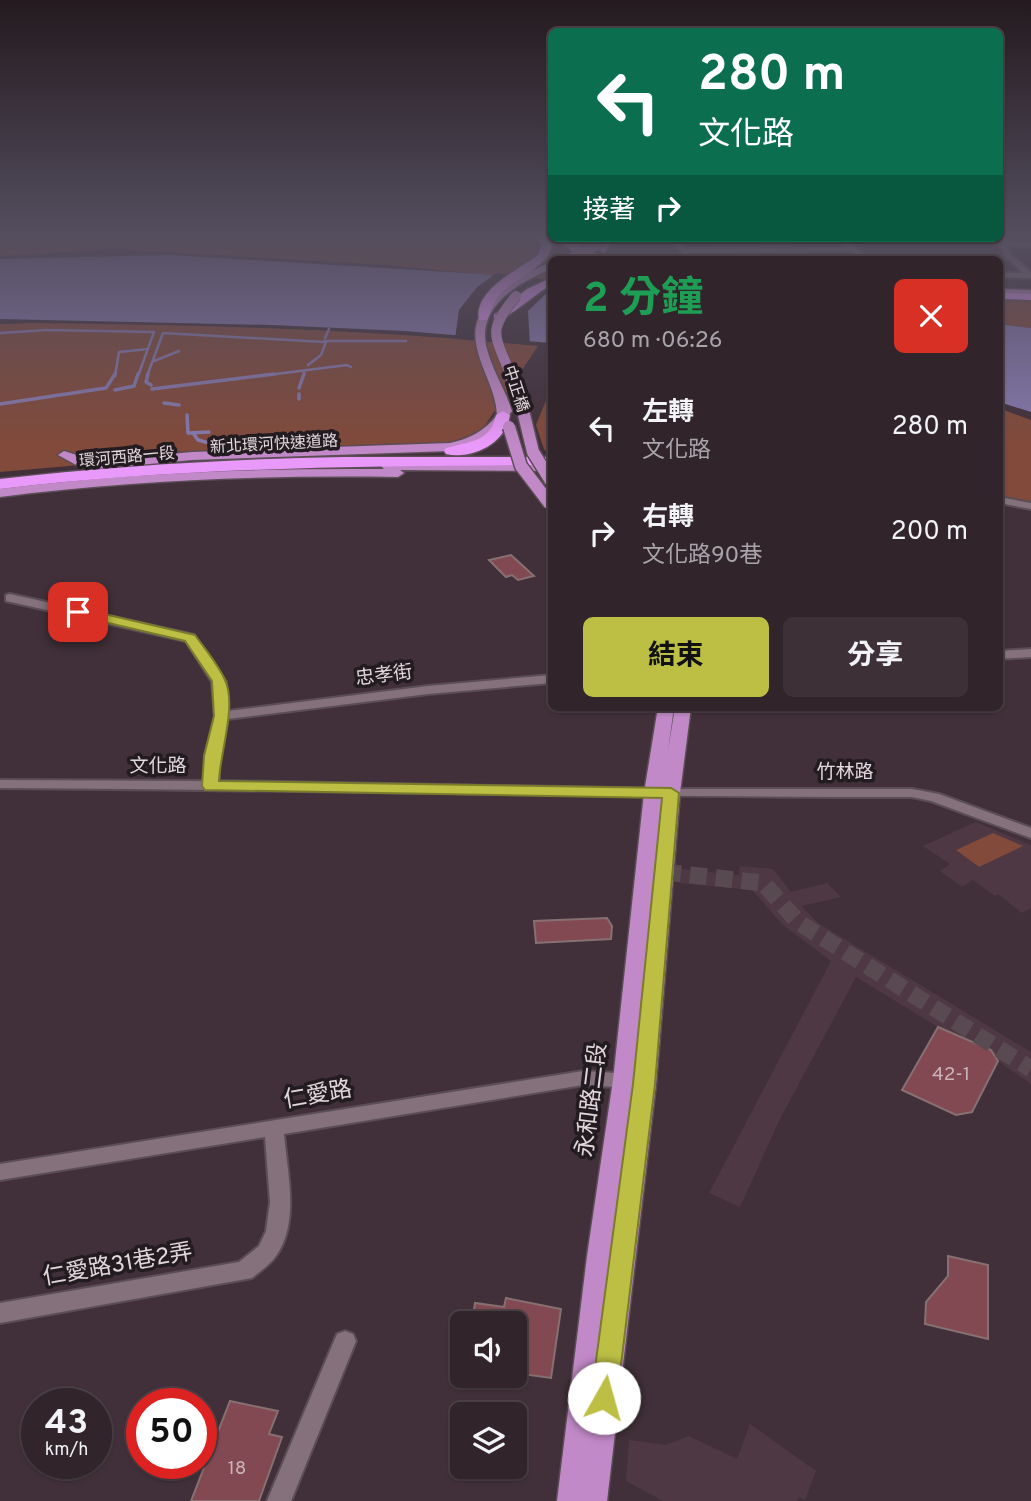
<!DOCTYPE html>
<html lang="zh-TW">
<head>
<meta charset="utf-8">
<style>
  :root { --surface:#31242b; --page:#3d3037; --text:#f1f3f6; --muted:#a8a4a9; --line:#4c4147; --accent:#bcbf44 }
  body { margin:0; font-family:Overpass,"Noto Sans TC",sans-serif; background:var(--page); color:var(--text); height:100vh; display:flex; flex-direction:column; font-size:26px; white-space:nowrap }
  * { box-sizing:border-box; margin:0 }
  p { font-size:23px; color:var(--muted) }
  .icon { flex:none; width:38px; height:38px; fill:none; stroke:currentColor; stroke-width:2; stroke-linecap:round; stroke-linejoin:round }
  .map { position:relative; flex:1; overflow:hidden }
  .side { position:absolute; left:548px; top:256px; width:455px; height:455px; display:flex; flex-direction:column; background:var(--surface); border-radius:10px; box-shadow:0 2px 5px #0004,0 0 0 2px var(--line) }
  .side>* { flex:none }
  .guide { position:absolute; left:548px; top:28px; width:455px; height:214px; border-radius:10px; box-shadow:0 2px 5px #0004,0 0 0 2px var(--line); background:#0b6e4f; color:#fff; overflow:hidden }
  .controls { position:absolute; left:450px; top:1311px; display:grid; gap:14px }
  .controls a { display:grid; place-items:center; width:77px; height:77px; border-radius:10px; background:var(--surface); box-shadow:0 2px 5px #0004,0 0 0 2px var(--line); font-size:35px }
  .speed { position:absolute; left:21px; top:1388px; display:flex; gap:14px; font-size:35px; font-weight:700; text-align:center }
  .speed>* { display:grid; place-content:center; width:91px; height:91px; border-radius:50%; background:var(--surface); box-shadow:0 2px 5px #0004,0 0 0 2px var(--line); line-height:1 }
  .speed small { font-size:18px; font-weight:400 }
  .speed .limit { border:10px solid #d22; background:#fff; color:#111 }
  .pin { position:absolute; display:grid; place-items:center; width:60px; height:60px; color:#fff; margin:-30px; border-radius:14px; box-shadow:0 4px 10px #0006 }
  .me { position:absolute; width:77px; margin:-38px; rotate:7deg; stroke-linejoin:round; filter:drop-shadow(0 0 5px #0008) }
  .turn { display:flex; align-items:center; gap:24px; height:147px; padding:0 35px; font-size:32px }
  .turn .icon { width:91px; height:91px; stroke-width:2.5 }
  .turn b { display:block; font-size:49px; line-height:60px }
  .then { display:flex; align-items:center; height:66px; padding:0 35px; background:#0003; gap:14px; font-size:26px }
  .round { display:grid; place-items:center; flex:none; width:74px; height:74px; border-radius:10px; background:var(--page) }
  .headline { display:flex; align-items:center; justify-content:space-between; height:119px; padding:0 35px }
  h1 { font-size:42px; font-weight:700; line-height:52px; color:#1e9e55 }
  .primary-button { display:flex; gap:14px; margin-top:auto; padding:14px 35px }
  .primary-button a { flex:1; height:80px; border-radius:10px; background:var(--accent); color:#111; font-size:28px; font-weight:700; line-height:80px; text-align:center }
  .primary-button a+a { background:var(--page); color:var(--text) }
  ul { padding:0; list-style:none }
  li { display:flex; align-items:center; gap:21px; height:105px; padding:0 35px }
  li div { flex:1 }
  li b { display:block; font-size:26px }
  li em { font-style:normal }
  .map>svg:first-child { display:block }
  .built { fill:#4e3844 }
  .green { fill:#814a3b }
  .water { fill:#8679ad }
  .pier { fill:#413039 }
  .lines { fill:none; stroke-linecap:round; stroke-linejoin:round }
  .stream-far1 { stroke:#8679ad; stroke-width:2.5 }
  .stream { stroke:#8679ad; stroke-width:3.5 }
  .building { fill:#834952; stroke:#867072; stroke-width:2 }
  .minor-tunnel { stroke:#594951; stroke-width:17; stroke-dasharray:17 9; stroke-linecap:butt }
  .minor-casing { stroke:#5b4d55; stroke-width:4 }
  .major-casing { stroke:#5b4d55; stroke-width:3 }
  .highway-casing { stroke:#5b4d55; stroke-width:3 }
  .minor { fill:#84717b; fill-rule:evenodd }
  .major { fill:#c189c7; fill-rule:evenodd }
  .highway { fill:#e999fa; fill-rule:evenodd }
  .major-bridge-far1-casing { stroke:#5b4d55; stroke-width:11; stroke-linecap:butt }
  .major-bridge-casing { stroke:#5b4d55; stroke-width:15; stroke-linecap:butt }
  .major-bridge-far1 { stroke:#c189c7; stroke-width:10 }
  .major-bridge { stroke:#c189c7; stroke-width:12 }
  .route { fill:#bcbf44; stroke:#7a7c2c; stroke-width:2 }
  .labels { text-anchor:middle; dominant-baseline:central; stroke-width:7; stroke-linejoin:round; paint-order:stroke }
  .far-street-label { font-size:16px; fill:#e2d7dc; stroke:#221b1f }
  .street-label { font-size:19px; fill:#e2d7dc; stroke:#221b1f }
  .near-number-label { font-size:19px; fill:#cab4ba }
  .near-street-label { font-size:23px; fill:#e2d7dc; stroke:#221b1f }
</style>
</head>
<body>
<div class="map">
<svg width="1031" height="1501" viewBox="0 0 1031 1501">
  <rect width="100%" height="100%" fill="#413039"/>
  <path class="built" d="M976,822L1031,845V908L1022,913L998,894L995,896L973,880L962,887L940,871L950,864L923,846Z
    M740,866L773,869L791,892L827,883L841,897L801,906L818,923L1031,1052V1084L998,1061L991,1049L938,1027L856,977L780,1119L740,1207L709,1193L831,961L783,925L752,890L679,883L681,869L739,875Z
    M750,1424L816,1471L805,1500L799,1497L797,1501H663L626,1481L629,1440L666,1445L689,1436L737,1459Z"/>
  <path class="green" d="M522,234L558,259H551V281L387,265L116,249L0,256V235L5,234Z
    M999,299L1031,300V328L999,324Z
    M32,323C200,325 370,329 538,346L482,430L466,448L161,458L0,472V324Z
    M551,388V458L544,449L536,425Z
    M999,408L1031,420V507L999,500Z
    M993,833L1023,846L979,867L956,850Z"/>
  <path class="water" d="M171,255L482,274L551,283V343L405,331L272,325L0,319V259Z
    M999,324L1031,328V412L999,402Z"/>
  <path class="pier" d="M497,273L551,280V289L528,311L530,345L455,339L459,310L477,287Z"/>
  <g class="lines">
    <path class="stream-far1" d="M0,333L47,330L154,332L138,376
      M325,338L329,329
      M324,341H406
      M154,361L179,351
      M308,365L321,355L326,342
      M115,376L119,352L148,349
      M147,376L163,333L324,342
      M260,376L347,365L351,367
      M303,376L305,370"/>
    <path class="stream" d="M148,374L146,382L151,385
      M299,388L304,374
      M152,389L274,374
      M115,390L134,386L138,374
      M299,394V399
      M164,403L179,405
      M0,404L106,388L115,374
      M187,415L188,433L209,432
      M193,433L198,440L209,443"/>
  </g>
  <path class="building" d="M511,555L534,576L518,580L512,575L506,577L489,560Z
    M607,918L612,926L611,939L536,943L534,921Z
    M938,1027L991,1050L998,1061L972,1112L956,1115L902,1090Z
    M948,1256L988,1265V1339L925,1324L926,1302L948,1276Z
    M506,1298L561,1309L551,1378L514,1373V1323H472L475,1303L504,1307Z
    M230,1401L278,1411L269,1434L282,1437L259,1501H191Z"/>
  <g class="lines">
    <path class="minor-tunnel" d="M664,872L763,883L798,922L1031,1069"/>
    <defs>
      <path id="minor" d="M1004,234H1010L1007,242L1031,243V247L1007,246L1011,255L1031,272V278L999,277V273H1023L1006,257L1000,244Z
        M669,238H676L685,249L847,247L839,238H846L868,259H860L852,251L688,253L691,256L687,258Z
        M999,497L1031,503V509L999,503Z
        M10,594L194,635L226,682L228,711L428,686L551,675V683L428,694L228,719L219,756V781L671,789H912L939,794L1031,828V838L931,801L912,797C608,797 304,790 0,788V780L205,781V756L215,716L212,682L186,641L6,601V595Z
        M1031,649V657L999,659V651Z
        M583,1071L632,1074L639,1076L641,1081L639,1086L632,1088L583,1085L284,1134C287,1172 300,1222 276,1256C270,1265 260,1271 252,1278L0,1323V1303L239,1262L259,1246L266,1231L270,1202L265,1137L0,1180V1164Z
        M345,1331L353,1334L356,1341L291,1501H267L337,1334Z"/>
      <path id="major" d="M563,238H573L602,259H592Z
        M606,238H614L604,253L600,250Z
        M551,263V269C520,282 478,305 486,345C491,368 505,389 512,411C495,434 479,444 450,451L192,460L96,469L78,466L58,455L64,451L96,461L192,452L450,443C469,439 485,431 497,415C496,389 480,369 476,343C469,302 517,274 551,263Z
        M999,289L1031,290V296L999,295Z
        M387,462L551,463V471L400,470L404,473L398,477C265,475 132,480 0,497V489C128,473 256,468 384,469L381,466Z
        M658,707H674L668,751L675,707H691L680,793L656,1084L607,1501H557L587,1256L613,1080L644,793Z"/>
      <path id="highway" d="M532,234H543L552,246C547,267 518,277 503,291C494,299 492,309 487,320H479C473,290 520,269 539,254L541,244Z
        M555,238H567L595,259H583Z
        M551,278V285C537,292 505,322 494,321V315L527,289Z
        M999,293L1031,294V300L999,299Z
        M503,411L510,415C506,443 473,460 446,454L444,451L446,448C468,442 491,442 496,415Z
        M344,457H551V465C366,466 184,467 0,489V479C115,466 229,459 344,457Z"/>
    </defs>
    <use href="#minor" class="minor-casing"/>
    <use href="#major" class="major-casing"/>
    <use href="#highway" class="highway-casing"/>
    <use href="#minor" class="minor"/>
    <use href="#major" class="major"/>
    <use href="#highway" class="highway"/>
    <defs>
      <path id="major-bridge-far1" d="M570,259L596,245
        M511,376C495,334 486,333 516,296"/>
      <path id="major-bridge" d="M510,374L520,398L533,452L551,481
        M509,427L521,466L550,504"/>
    </defs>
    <use href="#major-bridge-far1" class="major-bridge-far1-casing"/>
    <use href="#major-bridge" class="major-bridge-casing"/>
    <use href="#major-bridge-far1" class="major-bridge-far1"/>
    <use href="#major-bridge" class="major-bridge"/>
  </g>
  <linearGradient id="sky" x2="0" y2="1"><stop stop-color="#241a1f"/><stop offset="0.53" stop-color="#544e5f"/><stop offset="1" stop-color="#544e5f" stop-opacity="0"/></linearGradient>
  <rect width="1031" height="444" fill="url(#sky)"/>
  <path class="route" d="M78,608L195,635C205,649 218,664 225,680C237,705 220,753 219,781L671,788L679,793L655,1084L617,1398L614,1407L604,1411L595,1407L591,1398L633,1084L662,798L205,790L202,786L204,756L214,716L212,681L185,641L74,615V609Z"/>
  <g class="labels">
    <g class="far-street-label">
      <text transform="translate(515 389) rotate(72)">中正橋</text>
      <text transform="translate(274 445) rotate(-3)">新北環河快速道路</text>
      <text transform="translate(127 458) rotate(-5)">環河西路一段</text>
    </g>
    <g class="street-label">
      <text transform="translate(384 676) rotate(-7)">忠孝街</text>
      <text x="158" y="767">文化路</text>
      <text x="845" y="773">竹林路</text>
    </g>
    <g class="near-number-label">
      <text x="951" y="1075">42-1</text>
      <text x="237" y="1469">18</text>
    </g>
    <g class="near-street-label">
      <text transform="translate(318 1096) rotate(-10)">仁愛路</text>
      <text transform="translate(593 1100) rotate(-83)">永和路二段</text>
      <text transform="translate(118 1266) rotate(-10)">仁愛路31巷2弄</text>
    </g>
  </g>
</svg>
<div class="controls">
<a><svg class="icon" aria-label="sound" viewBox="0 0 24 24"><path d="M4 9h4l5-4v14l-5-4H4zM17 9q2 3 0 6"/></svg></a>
<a><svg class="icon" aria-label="layers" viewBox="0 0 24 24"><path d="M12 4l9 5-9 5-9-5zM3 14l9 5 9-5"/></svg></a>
</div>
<div class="speed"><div>43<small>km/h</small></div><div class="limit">50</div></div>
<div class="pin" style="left:78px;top:612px;background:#d93025"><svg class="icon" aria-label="arrive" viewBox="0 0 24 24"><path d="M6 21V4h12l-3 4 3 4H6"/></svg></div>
<svg class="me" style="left:604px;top:1398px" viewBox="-20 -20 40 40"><circle r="19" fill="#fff"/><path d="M0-13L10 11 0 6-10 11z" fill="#bcbf44"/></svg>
<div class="guide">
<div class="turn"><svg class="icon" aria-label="left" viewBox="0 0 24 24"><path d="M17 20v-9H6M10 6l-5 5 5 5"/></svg><div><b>280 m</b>文化路</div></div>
<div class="then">接著<svg class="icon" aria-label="right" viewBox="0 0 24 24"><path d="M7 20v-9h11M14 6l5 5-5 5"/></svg></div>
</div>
<section class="side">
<div class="headline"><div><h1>2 分鐘</h1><p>680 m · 06:26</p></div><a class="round" style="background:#d93025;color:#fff"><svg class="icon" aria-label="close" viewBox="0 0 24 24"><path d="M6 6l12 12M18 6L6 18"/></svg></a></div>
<ul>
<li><svg class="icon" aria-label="left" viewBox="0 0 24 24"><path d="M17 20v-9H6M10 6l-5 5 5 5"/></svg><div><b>左轉</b><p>文化路</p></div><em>280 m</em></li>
<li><svg class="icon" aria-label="right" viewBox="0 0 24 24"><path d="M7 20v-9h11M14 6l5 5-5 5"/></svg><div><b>右轉</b><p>文化路90巷</p></div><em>200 m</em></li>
</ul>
<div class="primary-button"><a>結束</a><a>分享</a></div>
</section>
</div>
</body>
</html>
